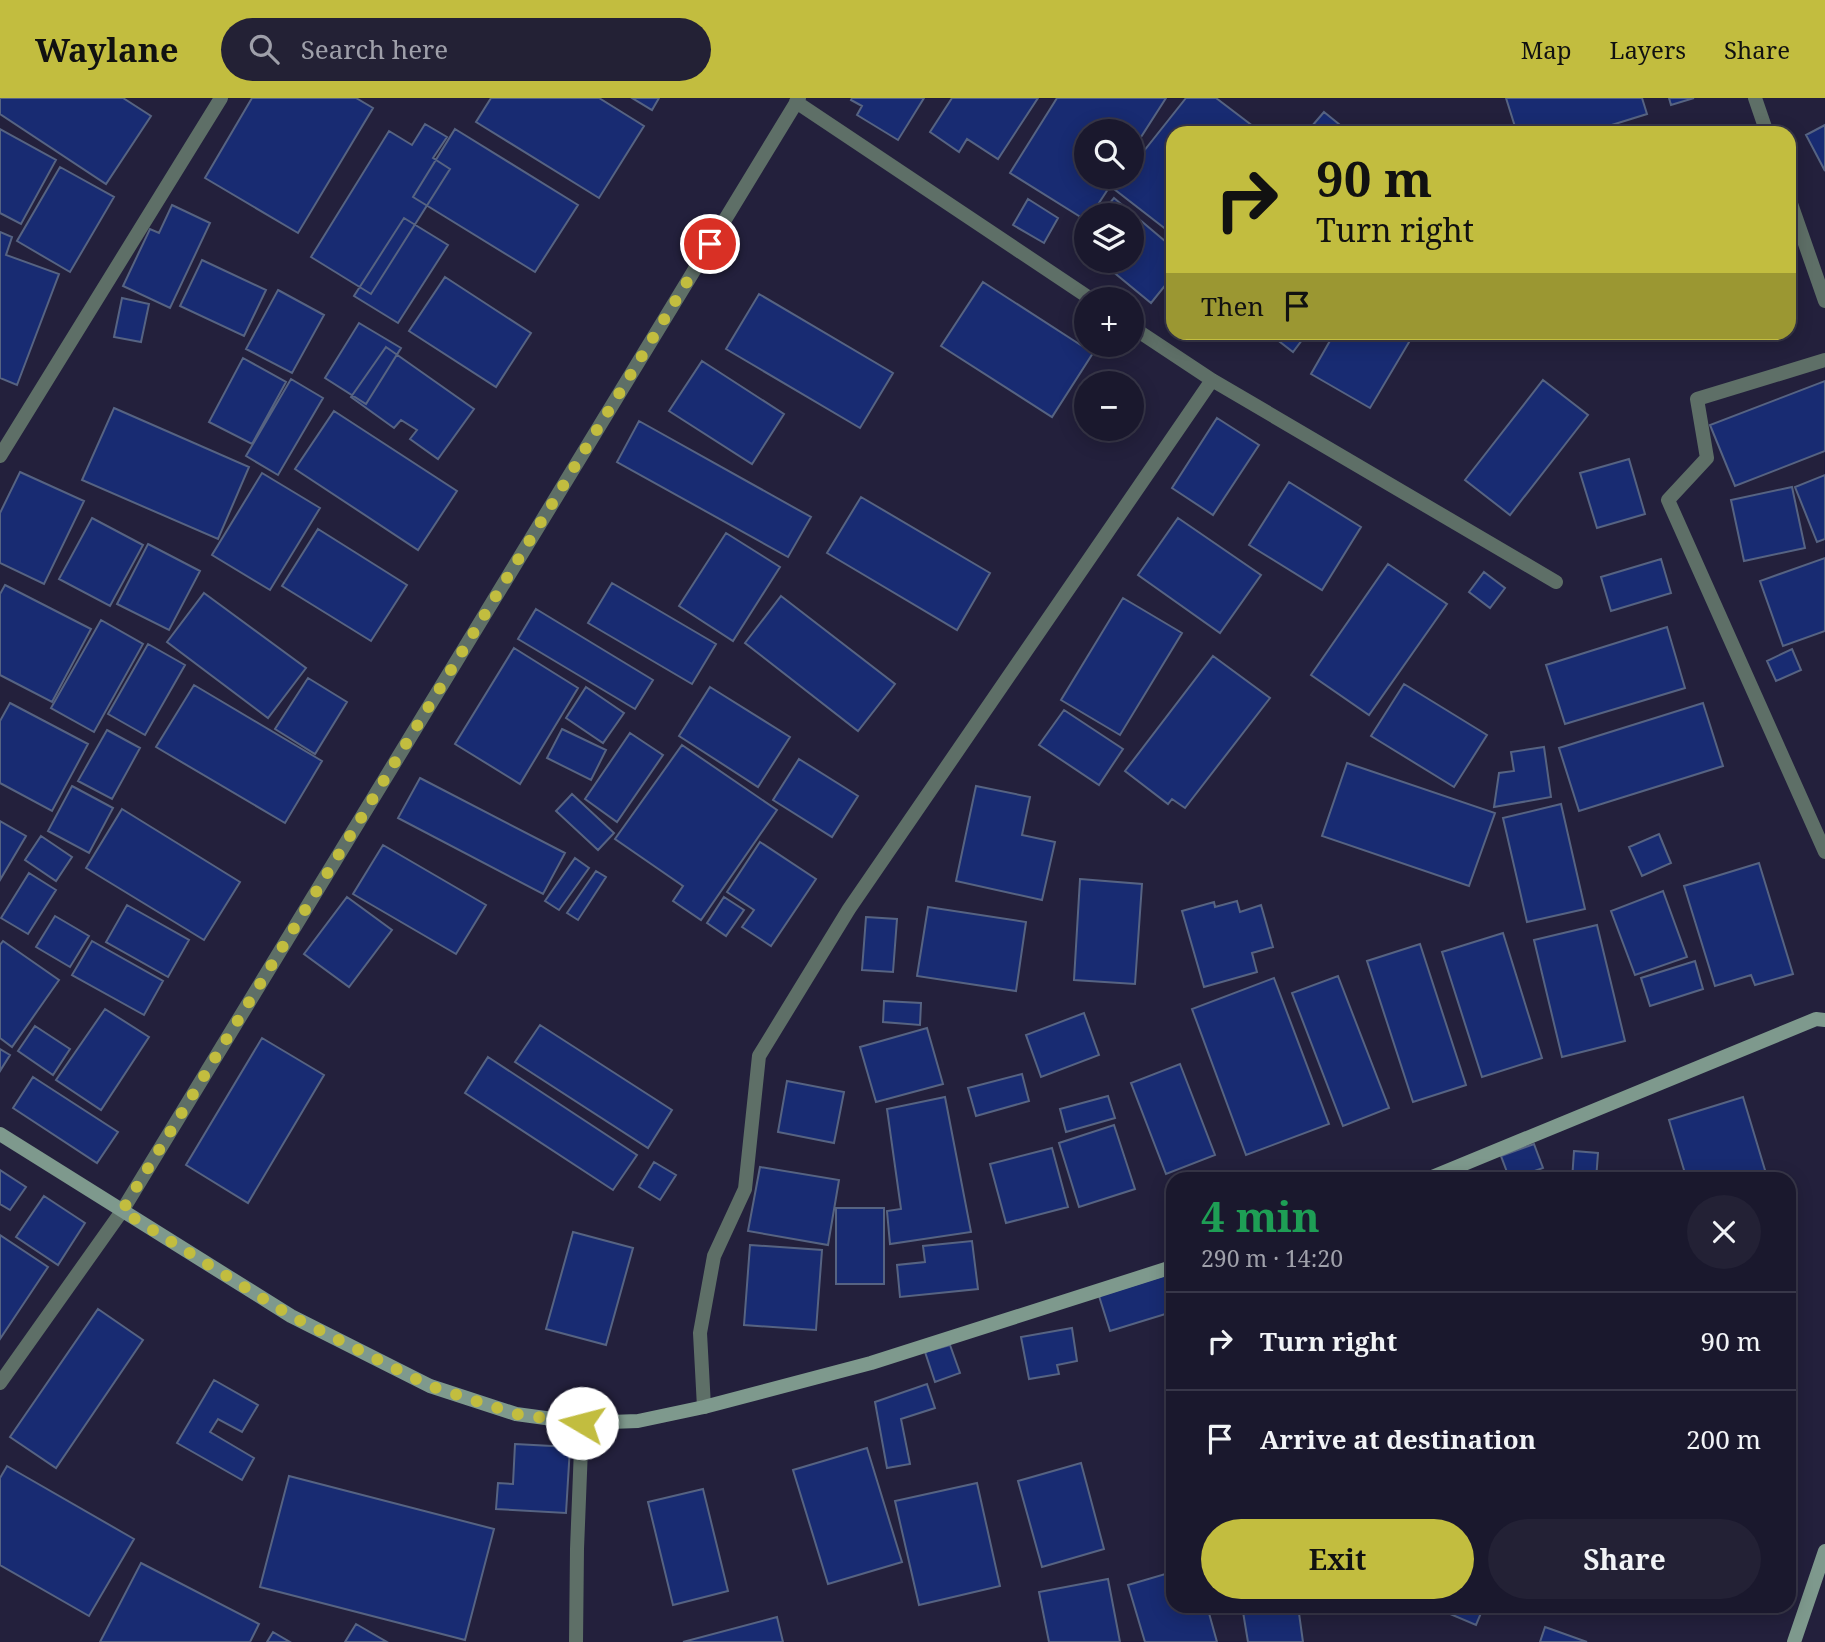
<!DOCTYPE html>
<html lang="en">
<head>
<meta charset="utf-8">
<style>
  :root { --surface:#1a182d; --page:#232135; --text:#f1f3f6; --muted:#9fa0aa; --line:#383749; --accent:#c2bd3f }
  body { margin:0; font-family:"Noto Serif",serif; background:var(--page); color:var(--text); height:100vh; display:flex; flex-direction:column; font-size:26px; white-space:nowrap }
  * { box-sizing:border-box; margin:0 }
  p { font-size:23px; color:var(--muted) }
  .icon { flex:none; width:38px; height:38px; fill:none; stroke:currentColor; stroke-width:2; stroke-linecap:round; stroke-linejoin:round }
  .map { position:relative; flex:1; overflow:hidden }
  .sheet { position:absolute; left:1166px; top:1074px; width:630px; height:441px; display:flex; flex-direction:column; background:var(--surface); border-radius:21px; box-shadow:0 4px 18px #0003,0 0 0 2px var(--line) }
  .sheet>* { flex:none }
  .guide { position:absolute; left:1166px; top:28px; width:630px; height:214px; border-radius:21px; box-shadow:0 4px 18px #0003,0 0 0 2px var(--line); background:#c2bd3f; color:#111; overflow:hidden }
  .tools { position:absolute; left:1074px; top:21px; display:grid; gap:14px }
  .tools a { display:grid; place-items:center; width:70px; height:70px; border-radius:50%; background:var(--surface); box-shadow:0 4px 18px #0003,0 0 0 2px var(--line); font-size:35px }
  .pin { position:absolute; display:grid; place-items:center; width:60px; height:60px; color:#fff; margin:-30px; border:4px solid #fff; border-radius:50%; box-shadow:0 2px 7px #0007 }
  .me { position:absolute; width:77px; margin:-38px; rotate:278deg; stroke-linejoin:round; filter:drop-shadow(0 0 5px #0008) }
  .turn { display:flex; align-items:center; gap:24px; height:147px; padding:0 35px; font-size:32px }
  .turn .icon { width:91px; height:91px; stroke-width:2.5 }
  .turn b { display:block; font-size:49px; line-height:60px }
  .then { display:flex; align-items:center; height:66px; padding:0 35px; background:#0003; gap:14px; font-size:26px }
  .round { display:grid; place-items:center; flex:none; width:74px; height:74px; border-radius:37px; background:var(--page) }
  .summary { display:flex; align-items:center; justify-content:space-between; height:119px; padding:0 35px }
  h1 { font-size:42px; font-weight:700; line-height:52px; color:#1e9e55 }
  .primary-button { display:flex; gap:14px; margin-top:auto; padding:14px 35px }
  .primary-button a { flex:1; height:80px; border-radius:42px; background:var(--accent); color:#111; font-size:28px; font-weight:700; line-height:80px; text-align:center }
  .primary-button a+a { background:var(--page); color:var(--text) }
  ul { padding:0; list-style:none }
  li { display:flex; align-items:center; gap:21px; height:98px; padding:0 35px; border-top:2px solid var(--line) }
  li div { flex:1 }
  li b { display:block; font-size:26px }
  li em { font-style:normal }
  header { display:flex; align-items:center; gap:42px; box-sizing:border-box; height:98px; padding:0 35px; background:var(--accent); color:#111 }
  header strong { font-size:33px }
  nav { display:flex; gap:38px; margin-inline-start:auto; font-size:24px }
  .search { width:490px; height:63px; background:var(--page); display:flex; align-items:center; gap:18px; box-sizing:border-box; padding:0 24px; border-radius:38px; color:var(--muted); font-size:26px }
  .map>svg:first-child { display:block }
  .building { fill:#182b72; stroke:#566382; stroke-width:2 }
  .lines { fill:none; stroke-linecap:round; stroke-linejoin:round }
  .street { stroke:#5e6f67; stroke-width:14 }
  .secondary { stroke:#7e998d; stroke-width:14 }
  .route { stroke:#c2bd3f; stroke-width:12; stroke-dasharray:0 21.6 }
</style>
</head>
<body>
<header>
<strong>Waylane</strong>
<div class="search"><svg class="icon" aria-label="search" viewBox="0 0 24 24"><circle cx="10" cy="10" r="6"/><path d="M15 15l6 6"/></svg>Search here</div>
<nav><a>Map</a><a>Layers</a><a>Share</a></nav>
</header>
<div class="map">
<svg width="1825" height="1544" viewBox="0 0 1825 1544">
  <rect width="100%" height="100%" fill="#23203c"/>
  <path class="building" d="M0,0H123L151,18L106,86L0,16Z
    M252,0H356L373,10L298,135L205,80Z
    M491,0H599L644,28L599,100L476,24Z
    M632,0H659L652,12Z
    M852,0H924L898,42L857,17L862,8L851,2Z
    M952,0H1038L998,61L967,41L959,54L930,34Z
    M1057,0H1166L1132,53V33H1087V79H1116L1091,117H1087V123L1010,75Z
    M1186,0H1216L1262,35H1172V136L1114,91L1123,79H1132V68Z
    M1506,0H1642L1647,16L1586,35H1517Z
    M1669,0H1694L1671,7Z
    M1324,14L1350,35H1306Z
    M425,26L447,39L433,60L450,71L371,196L311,159L389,33L412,47Z
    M1825,27V73L1806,37Z
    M1664,28L1667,35H1643Z
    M0,31L56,62L21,126L0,115Z
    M455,31L578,107L535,174L413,99Z
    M60,69L114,99L70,174L17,143Z
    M1114,100L1172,149V179L1151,205L1100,163H1132V117H1100Z
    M1028,101L1058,120L1044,145L1013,127Z
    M172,107L210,125L170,210L123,188L150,131L159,135Z
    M404,120L448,147L398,225L354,198Z
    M1087,132V151L1078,143Z
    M0,134L12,139L6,157L59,176L17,287L0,280Z
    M202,162L266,192L244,238L180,208Z
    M445,179L531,235L496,289L409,233Z
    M983,184L1093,255L1052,319L941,248Z
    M278,192L324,217L292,275L246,251Z
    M759,196L893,275L860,330L726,251Z
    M122,200L149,206L141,244L114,239Z
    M359,225L401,250L366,306L325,280Z
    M1267,234H1308L1293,254Z
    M1335,234H1415L1370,310L1311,276Z
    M1569,234H1601L1570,241Z
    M386,249L474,311L438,361L410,341L417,332L401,322L394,330L351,299Z
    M243,260L286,284L252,346L209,324Z
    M702,263L784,316L752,366L669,313Z
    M291,281L323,300L278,377L246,358Z
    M1543,282L1588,317L1510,417L1465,382Z
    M1825,283V353L1735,388L1710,327Z
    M114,310L249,369L218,441L82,382Z
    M334,313L457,393L418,452L295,371Z
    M1217,320L1259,347L1213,417L1172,390Z
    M639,323L811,419L788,459L617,364Z
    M1629,361L1645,416L1597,430L1580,375Z
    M20,374L84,403L44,486L0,465V415Z
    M262,375L320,410L270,492L212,457Z
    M1825,377V441L1817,444L1795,389Z
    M1289,384L1361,429L1322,492L1249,447Z
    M1792,389L1805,450L1744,463L1731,402Z
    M861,399L990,475L957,532L827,455Z
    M92,420L143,447L110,508L59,481Z
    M1178,420L1261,477L1220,535L1138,477Z
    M318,431L407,487L371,543L282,488Z
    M726,435L780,469L733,543L679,508Z
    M148,446L200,473L169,532L117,506Z
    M1825,460V533L1783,548L1760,483Z
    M1661,461L1671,495L1611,513L1601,479Z
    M1388,466L1447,506L1369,617L1311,577Z
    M1484,474L1505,490L1490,510L1469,494Z
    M612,485L716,546L692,586L588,525Z
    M5,487L91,531L52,604L0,577V496Z
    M204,495L306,570L268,620L167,544Z
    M781,498L895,586L858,633L745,545Z
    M1123,500L1182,535L1120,637L1061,602Z
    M536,511L653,582L635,611L518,541Z
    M101,522L143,546L94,634L51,610Z
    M1667,529L1685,590L1565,626L1546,567Z
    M148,546L185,567L145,637L108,616Z
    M514,550L578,590L520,686L455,646Z
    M1792,551L1801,572L1776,583L1767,563Z
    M1213,558L1270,600L1185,710L1172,701L1168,706L1125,673Z
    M308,580L347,604L315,656L275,631Z
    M1404,586L1487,637L1454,689L1371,638Z
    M194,587L322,663L285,725L156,649Z
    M586,589L624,615L603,645L566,620Z
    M710,589L790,639L758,689L679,638Z
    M10,605L88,646L52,713L0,685V623Z
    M1703,605L1723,668L1579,713L1559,650Z
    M1064,612L1123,651L1099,687L1039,647Z
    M562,631L606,652L591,682L547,660Z
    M107,632L140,650L112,701L78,683Z
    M630,635L663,657L617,724L585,701Z
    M682,647L777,712L701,822L673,803L683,788L615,741Z
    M1544,649L1551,699L1494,709L1499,675L1514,673L1511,654Z
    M799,661L858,698L832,739L773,702Z
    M1347,665L1495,715L1469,788L1322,738Z
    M420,680L565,755L543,796L398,720Z
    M72,688L113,710L89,755L48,733Z
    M976,688L1030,699L1022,737L1055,744L1042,802L956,783Z
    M572,696L614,735L598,752L556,713Z
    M1561,706L1585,811L1527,824L1503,720Z
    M122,711L240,784L204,842L86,770Z
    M0,723L26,738L0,782Z
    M1659,736L1671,765L1642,778L1629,749Z
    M41,738L72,759L56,783L25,762Z
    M760,744L816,781L771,848L742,829L754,812L727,794Z
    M383,747L486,807L456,856L353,796Z
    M575,760L589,770L559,812L545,803Z
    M1759,765L1793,876L1755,887L1751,877L1715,888L1684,788Z
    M596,773L606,779L578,822L567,815Z
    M29,775L56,792L28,836L1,820Z
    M1080,781L1142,786L1135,886L1074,882Z
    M1663,793L1687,859L1635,877L1611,813Z
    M347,799L392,832L349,889L304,856Z
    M724,799L744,812L726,838L707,825Z
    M1237,803L1240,814L1261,807L1273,849L1252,855L1257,874L1204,889L1182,813L1214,804L1215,809Z
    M127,807L189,842L168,879L106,844Z
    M928,809L1026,824L1016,893L917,878Z
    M55,818L89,838L70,869L36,849Z
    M866,819L897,821L893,874L862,872Z
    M1597,827L1625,943L1562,959L1534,842Z
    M1503,835L1542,960L1482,979L1442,854Z
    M3,843L59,882L12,949L0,940V847Z
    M92,843L163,883L144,917L72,877Z
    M1420,846L1466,987L1413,1004L1367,863Z
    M1695,863L1703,891L1650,908L1641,880Z
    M1338,878L1389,1010L1343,1028L1292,895Z
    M1274,880L1329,1026L1246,1057L1192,911Z
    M884,903L921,905L920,927L883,924Z
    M105,911L149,939L101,1012L56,982Z
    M1084,915L1099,957L1041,979L1026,937Z
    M540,927L672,1012L648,1050L515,964Z
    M35,928L70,951L53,977L18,953Z
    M927,930L943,986L876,1004L860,949Z
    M262,940L324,977L248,1105L186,1067Z
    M0,951L10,957L0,973Z
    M488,959L637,1057L613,1092L465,995Z
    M1180,966L1215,1057L1166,1076L1131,985Z
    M1022,976L1029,1003L976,1018L968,990Z
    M33,979L118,1034L97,1065L13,1010Z
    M787,983L844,994L834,1045L778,1034Z
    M1108,998L1115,1020L1066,1034L1060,1011Z
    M945,999L971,1134L890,1146L887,1113L901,1111L887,1011Z
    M1743,999L1768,1082H1687L1669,1022Z
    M1114,1027L1135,1091L1079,1109L1059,1045Z
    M1534,1046L1543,1070L1510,1082L1501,1058Z
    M1052,1050L1068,1109L1006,1125L990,1066Z
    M1574,1053L1598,1055L1596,1082H1572Z
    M654,1064L676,1077L660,1102L639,1089Z
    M760,1069L839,1082L828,1147L748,1133Z
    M0,1072L26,1089L10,1112L0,1106Z
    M44,1098L85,1125L58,1167L16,1139Z
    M836,1110H884V1186H836Z
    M573,1134L633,1150L606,1247L546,1231Z
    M0,1137L48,1169L0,1241Z
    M972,1143L978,1191L900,1199L897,1167L925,1164L923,1148Z
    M750,1147L822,1152L816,1232L744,1227Z
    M1172,1175V1214L1110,1233L1099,1198Z
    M98,1211L143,1242L56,1370L10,1339Z
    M1072,1230L1077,1263L1057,1267L1059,1276L1029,1281L1021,1239Z
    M950,1247L960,1275L935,1284L925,1254Z
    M214,1282L258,1307L242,1334L218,1321L210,1334L254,1360L242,1382L177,1345Z
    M927,1286L935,1310L901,1321L910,1366L887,1370L875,1304Z
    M515,1346L570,1349L566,1415L496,1411L498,1385L513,1386Z
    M867,1350L902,1464L828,1486L793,1372Z
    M1081,1365L1104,1451L1042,1469L1018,1383Z
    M7,1368L134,1441L89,1518L0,1467V1380Z
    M289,1378L494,1431L465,1542L260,1489Z
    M977,1385L1000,1488L919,1507L895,1403Z
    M703,1391L728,1493L673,1507L648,1404Z
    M141,1465L259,1526L250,1544H100Z
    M1172,1474V1508H1207L1217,1544H1145L1128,1487Z
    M1108,1481L1120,1544H1049L1039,1494Z
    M1242,1508H1298L1303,1544H1248Z
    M1453,1508H1484L1476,1527L1450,1516Z
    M777,1519L783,1544H683Z
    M356,1526L387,1544H345Z
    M1545,1529L1587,1544H1540Z
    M273,1534L290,1544H267Z"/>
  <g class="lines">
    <path class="street" d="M1755,0L1767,35
      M796,4L1091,201
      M1788,97L1825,203
      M1132,229L1212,282L1556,484
      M1825,262L1697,301L1707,360L1668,402L1825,754
      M0,358L221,0
      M0,1285L122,1113L799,0
      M704,1309L700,1235L714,1158L745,1091L759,958L849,811L1212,282
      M576,1544L577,1451L582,1325"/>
    <path class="secondary" d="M0,1036L291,1218L430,1288L516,1316L582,1325L638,1323L704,1309L871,1265L1172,1169
      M1425,1082L1816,921L1825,922
      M1794,1544L1825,1453"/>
  </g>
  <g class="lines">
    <path class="route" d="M582,1325L516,1316L430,1288L291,1218L122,1113L710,146"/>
  </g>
</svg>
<div class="tools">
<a><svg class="icon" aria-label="search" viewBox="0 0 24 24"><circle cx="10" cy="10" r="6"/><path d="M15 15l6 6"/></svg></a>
<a><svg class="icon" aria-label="layers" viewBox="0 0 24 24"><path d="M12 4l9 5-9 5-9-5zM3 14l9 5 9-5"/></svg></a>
<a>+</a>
<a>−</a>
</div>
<div class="pin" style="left:710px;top:146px;background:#d93025"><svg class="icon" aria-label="arrive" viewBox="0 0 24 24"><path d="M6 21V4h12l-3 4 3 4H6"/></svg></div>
<svg class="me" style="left:582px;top:1325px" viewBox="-20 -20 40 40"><circle r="19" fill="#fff"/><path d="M0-13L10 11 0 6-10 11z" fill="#c2bd3f"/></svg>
<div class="guide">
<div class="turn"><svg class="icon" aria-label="right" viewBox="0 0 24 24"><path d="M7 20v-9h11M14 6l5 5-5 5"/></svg><div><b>90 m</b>Turn right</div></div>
<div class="then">Then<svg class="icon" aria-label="arrive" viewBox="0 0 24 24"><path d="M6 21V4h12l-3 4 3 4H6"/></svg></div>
</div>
<section class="sheet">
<div class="summary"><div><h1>4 min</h1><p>290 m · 14:20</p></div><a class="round"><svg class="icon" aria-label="close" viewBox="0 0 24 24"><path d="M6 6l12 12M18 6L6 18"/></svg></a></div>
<ul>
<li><svg class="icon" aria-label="right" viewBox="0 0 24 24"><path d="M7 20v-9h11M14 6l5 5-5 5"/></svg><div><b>Turn right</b></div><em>90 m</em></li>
<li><svg class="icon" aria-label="arrive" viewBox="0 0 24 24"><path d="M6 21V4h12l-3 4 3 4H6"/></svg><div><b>Arrive at destination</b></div><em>200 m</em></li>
</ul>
<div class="primary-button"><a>Exit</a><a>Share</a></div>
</section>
</div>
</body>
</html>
